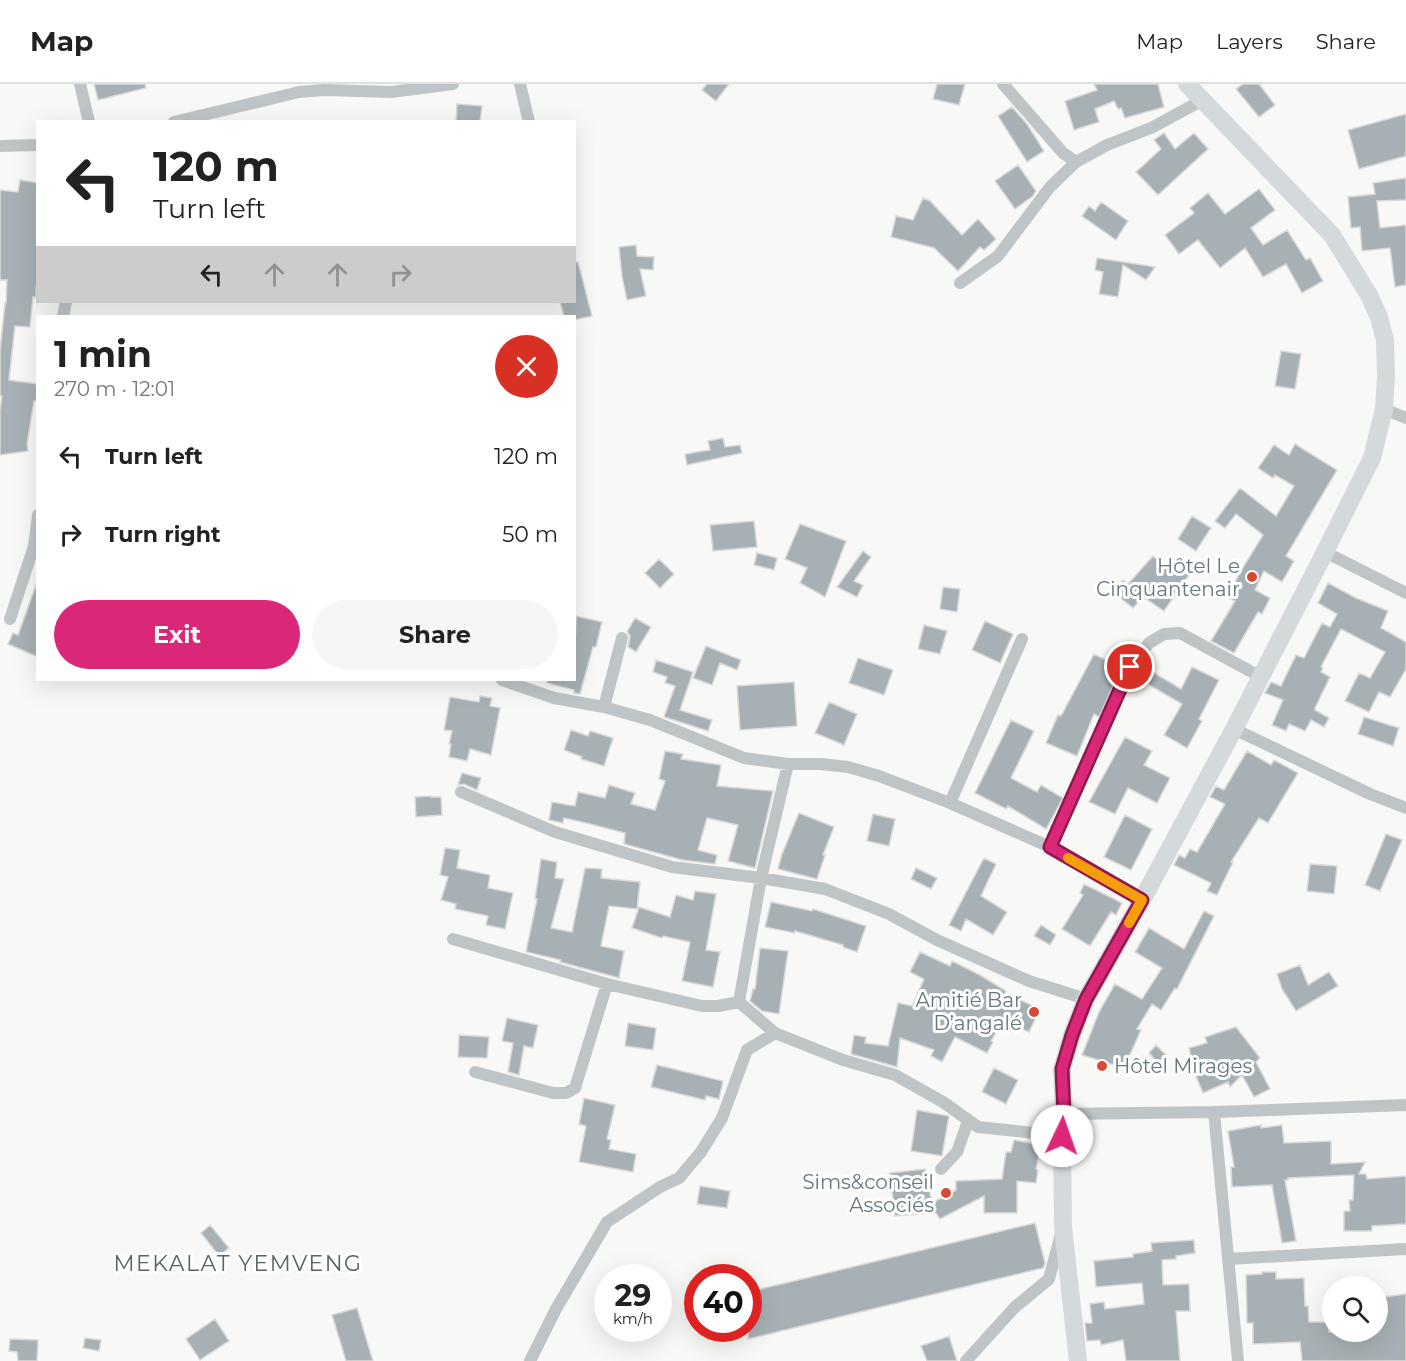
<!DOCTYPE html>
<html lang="en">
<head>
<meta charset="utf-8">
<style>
  :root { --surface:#fff; --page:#f6f6f6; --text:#222; --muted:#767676; --line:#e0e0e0; --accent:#db2777 }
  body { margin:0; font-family:Montserrat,sans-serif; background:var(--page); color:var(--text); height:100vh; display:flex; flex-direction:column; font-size:22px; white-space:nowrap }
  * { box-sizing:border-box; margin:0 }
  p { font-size:20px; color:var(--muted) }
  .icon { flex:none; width:33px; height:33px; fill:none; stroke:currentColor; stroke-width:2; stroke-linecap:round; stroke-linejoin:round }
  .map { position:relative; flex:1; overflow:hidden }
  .sheet { position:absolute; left:36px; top:231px; width:540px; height:366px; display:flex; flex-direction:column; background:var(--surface); border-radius:0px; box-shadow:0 6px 24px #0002 }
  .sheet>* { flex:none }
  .top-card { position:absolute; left:36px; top:36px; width:540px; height:183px; border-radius:0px; box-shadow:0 6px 24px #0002; background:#fff; color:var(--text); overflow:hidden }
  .controls { position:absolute; left:1322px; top:1192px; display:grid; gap:12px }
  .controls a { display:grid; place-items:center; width:66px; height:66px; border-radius:50%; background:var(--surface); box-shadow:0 6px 24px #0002; font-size:30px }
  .speed { position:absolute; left:594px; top:1180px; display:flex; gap:12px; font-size:30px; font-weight:700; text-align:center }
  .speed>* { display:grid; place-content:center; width:78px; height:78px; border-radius:50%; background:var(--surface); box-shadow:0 6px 24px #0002; line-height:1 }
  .speed small { font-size:15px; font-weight:400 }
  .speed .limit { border:9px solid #d22; background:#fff; color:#111 }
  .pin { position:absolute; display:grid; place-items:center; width:51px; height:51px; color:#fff; margin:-26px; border:3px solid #fff; border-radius:50%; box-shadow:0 2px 6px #0007 }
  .me { position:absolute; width:66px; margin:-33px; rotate:3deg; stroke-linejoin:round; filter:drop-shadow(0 0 4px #0008) }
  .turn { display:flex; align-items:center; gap:21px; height:126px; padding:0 18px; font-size:27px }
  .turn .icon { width:78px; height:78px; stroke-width:2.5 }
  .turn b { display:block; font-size:42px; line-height:51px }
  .lanes { display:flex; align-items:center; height:57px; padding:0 18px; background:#0003; justify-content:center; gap:30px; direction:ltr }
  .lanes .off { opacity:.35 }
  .round { display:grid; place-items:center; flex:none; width:63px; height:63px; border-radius:32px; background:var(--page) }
  .headline { display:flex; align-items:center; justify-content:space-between; height:102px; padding:0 18px }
  h1 { font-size:36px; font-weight:700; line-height:45px }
  .primary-button { display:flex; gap:12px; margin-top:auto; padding:12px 18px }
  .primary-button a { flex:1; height:69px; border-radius:36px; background:var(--accent); color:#fff; font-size:24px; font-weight:700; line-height:69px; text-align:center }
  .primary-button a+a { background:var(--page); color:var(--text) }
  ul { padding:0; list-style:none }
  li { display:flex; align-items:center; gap:18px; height:78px; padding:0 18px }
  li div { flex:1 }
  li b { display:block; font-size:22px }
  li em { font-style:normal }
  header { display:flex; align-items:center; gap:36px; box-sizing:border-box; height:84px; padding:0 30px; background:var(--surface); border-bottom:2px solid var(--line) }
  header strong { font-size:28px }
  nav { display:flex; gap:33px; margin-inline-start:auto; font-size:21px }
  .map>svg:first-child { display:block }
  .building { fill:#a7b1b5; stroke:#dadad8; stroke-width:1.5 }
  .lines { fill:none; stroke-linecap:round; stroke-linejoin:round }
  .street { stroke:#bfc5c7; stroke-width:12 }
  .secondary { stroke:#d4d9db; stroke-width:18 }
  .route-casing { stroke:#8e194d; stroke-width:15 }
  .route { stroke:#db2777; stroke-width:10 }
  .slow { stroke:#f59e0b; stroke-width:10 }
  .poi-dot { fill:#d94935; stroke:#fff; stroke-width:2 }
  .labels { text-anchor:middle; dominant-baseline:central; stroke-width:6; stroke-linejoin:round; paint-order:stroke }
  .poi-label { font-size:20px; fill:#65777f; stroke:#fff; text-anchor:end }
  .quarter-label { font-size:22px; letter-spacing:1.5px; fill:#57646a; stroke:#fff }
</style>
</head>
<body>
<header>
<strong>Map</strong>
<nav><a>Map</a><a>Layers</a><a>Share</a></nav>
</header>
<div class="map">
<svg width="1406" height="1277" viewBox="0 0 1406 1277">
  <rect width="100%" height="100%" fill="#f8f8f6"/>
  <path class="building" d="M94,0H145L146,4L98,16Z
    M707,0H729L716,17L702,6Z
    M937,0H965L959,21L933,15Z
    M1094,0H1158L1164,23L1125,34L1121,24L1118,25L1114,17L1095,25L1099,38L1074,46L1065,17L1097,6Z
    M1243,0H1259L1275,21L1259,33L1236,5Z
    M457,20L482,22L480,38H456Z
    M1012,23L1027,40L1044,67L1027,78L998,32Z
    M1406,30V72L1359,85L1348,46Z
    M1164,49L1175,65L1194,49L1208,65L1158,111L1136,88L1161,65L1154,56Z
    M1018,81L1036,107L1033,112L1015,125L995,97Z
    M1406,94V116L1377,117L1380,144L1406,141V201L1395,203L1390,164L1362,167L1360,143L1351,144L1348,113L1375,110L1373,99Z
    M20,96L38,99V203H36V213H33L30,243L15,242L9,296L38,300V317H34L27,360L28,367L0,371V327L2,312H0V267L5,219H6L7,196H0V106L18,108Z
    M1259,105L1275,126L1251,144L1263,161L1287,146L1306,176L1310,174L1323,197L1302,209L1286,180L1263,193L1245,164L1220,184L1198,156L1179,170L1165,151L1194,129L1190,124L1208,109L1225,130Z
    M923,114L930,117L962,151L978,135L996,155L984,166L980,163L958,187L934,164L891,153L896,132L913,136Z
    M1101,118L1128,137L1116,156L1082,132L1089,122L1095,127Z
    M636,161L637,172L654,173L653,186L640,185L646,212L627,216L622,193L619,163Z
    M1097,174L1143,181L1155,183L1146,196L1123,181L1118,213L1099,210L1103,188L1095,186Z
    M574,178H578L592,232L574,236V232H564L560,218H574Z
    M1281,267L1301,270L1295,305L1275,302Z
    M723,354L725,363L740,361L742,369L687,381L685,370L710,366L708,357Z
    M1295,360L1337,386L1286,472L1294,477L1282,498L1264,487L1255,506L1270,514L1262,530L1258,528L1234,569L1211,557L1235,517L1228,514L1239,490L1263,451L1236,430L1225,444L1215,437L1240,404L1276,432L1294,402L1275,391L1273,394L1258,384L1274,361L1289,371Z
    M1192,432L1211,444L1196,467L1178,455Z
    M754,437L757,463L713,467L710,441Z
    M800,440L846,457L825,513L800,499L807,484L785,475Z
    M863,467L871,473L854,497L863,501L857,513L837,503Z
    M757,469L777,474L774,486L754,481Z
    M1153,472L1167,484L1170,479L1189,491L1164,527L1143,513L1133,524L1113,508L1123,496L1128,500Z
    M659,475L674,490L660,504L645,489Z
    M1328,499L1356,514L1388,527L1381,544L1406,558V585L1390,613L1379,608L1369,628L1345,617L1359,589L1370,594L1385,568L1341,545L1321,583L1323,584L1321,588L1330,593L1315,624V626L1329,634L1324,643L1311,636L1305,647L1289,640L1286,647L1272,641L1283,616L1265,609L1271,598L1281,602L1296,571L1304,574L1322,539L1330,543L1337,530L1318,519Z
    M36,501L38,502V573L8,560L13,549L18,551Z
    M943,503L960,505L957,528L940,525Z
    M576,532L602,538L596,563H593L580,610L574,609V606L547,599V596H574Z
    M635,534L651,543L636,568L628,563L630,552L627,548Z
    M985,537L1013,550L1000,579L972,566Z
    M924,541L947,547L940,570L918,565Z
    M706,562L741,576L737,586L720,579L712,601L693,594Z
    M1094,570L1121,584L1099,633L1094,630L1077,672L1046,659L1058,631L1061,632Z
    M858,574L893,586L884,611L849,599Z
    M656,576L693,588L680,626L712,636L708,647L664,633L675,602L665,599L667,593L653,588Z
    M1192,583L1219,596L1199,635L1202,637L1187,664L1164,651L1182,620L1139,595L1146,584L1181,605Z
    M794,598L797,642L740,646L737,602Z
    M480,612L492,614L490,622L500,624L491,671L470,665L467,677L449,673L451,660H449L452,647L444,646L450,613L479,618Z
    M829,618L857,630L844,661L815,649Z
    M1364,633L1399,644L1393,662L1358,650Z
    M1011,636L1034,647L1011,694L1037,708L1041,701L1063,714L1046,745L1008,722L1006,725L975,709Z
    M571,646L588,652L590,647L613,654L604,682L581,675L582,673L564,666Z
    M1125,653L1152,667L1144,681L1170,694L1157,719L1128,704L1115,730L1089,718Z
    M665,667L683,670L681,675L721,681L717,702L773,707L755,784L728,777L738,741L707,734L698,766L717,771L715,780L682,776L624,760L625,749L590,740L564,734L563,739L549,736L552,718L575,722L578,708L605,714L609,701L635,709L631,720L655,726L665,697L659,695Z
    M1247,667L1271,681L1274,676L1298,689L1268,739L1259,734L1231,778H1233L1217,811L1207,807L1211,799L1174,781L1179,771L1185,774L1190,765L1197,768L1225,720L1210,713L1216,702L1224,706Z
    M462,689L481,694L477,706L464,700L458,701Z
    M431,712V713H441L442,731L416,733L415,713Z
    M799,729L834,743L823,771H825L817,795L778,785L782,770Z
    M873,730L895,735L889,762L867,757Z
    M1125,731L1152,745L1131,786L1104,773Z
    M1386,750L1402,756L1380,807L1365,801Z
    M445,764L460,766L457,784L490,791L488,804L513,809L505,845L486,841L488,832L455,825L456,820L441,816L448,793L440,791Z
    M984,774L996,780L981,812L1007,828L993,851L966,835L961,847L949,841Z
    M541,775L557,778L555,794L564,795L551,844L572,848L585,784L602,785L601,794L640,798L637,825L609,822L601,862L624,867L619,894L560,878L561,876L526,868L537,815H535Z
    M1310,780L1337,782L1334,810L1307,807Z
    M916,784L937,794L931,805L911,795Z
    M1084,800L1122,819L1116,831L1111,828L1090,862L1062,845L1083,811L1080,809Z
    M695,807L716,810L706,866L720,868L713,903L682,897L690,858L663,852L662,854L632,844L639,823L670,833L676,811L693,816Z
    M771,818L812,827L813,825L866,842L857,868L843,863V861L795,847L794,849L765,843Z
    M1204,827L1214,832L1177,905L1175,904L1161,926L1152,920L1137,945L1141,946L1124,984L1082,971L1099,928L1115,900L1142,915L1162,884L1135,868L1149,844L1184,865Z
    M1041,841L1056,851L1050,861L1034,852Z
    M760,864L788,867L779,930L762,927L750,917L753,905H755Z
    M920,868L950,882L952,877L980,891L1006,907L1005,909L1040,925L1029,948L1003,937L991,957L993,958L987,969L955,953L942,978L931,972L934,966L900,954L897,983L851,970L854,951L866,953L865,959L888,962L898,919L912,922L924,895L910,888Z
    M1300,881L1308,901L1329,888L1338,902L1296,927L1282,905L1277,890Z
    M507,934L538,941L533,964L524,962L519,991L508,988L513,959L502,957Z
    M628,939L656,944L653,966L625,962Z
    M1236,943L1260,974L1256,978L1270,1005L1254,1013L1242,991L1230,1003L1228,998L1203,1009L1188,973L1191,972L1189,964L1207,959L1205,953Z
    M459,951L489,953L487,974L458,973Z
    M1156,961L1166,971L1158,979L1149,969Z
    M657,981L723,997L719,1015L706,1012L705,1016L651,1003Z
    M994,984L1018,996L1006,1020L982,1008Z
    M584,1014L615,1021L607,1055L611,1056L609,1065L636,1070L633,1088L579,1078L586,1042L579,1040Z
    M917,1026L949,1032L942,1072L911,1067Z
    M1261,1041V1044L1282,1041L1284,1059L1331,1057V1080L1365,1078L1359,1090H1366L1367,1095L1406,1092V1140L1372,1142V1147H1344V1127H1350L1349,1116H1353L1354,1091L1288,1094V1096H1285L1296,1157L1282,1159L1272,1101L1232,1103L1231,1083H1234L1228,1047Z
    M1014,1056L1041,1061L1036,1085L1038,1086L1036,1099L1017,1097V1129H984V1112L940,1135L936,1129L895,1132L890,1089L925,1085L932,1119L956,1106V1097L1002,1095L1006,1068H1011Z
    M700,1102L730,1107L727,1124L697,1120Z
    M1035,1139L1045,1179L1043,1184L748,1255V1208Z
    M210,1141L229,1164L219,1172L201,1149Z
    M1194,1156L1195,1169L1176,1172V1175L1162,1176L1163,1201L1189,1200L1190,1227H1176L1180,1277H1126L1123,1256L1101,1261L1100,1256L1087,1257L1085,1239H1092L1090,1220L1104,1218L1105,1225L1144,1220L1142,1199L1096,1203L1094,1177L1133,1173V1170L1152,1167L1151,1159Z
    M1262,1188H1276V1195L1304,1194L1305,1222H1308L1309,1238H1329V1248H1377V1214L1406,1210V1277H1302L1300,1258L1253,1260V1239H1247L1246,1191L1262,1190Z
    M357,1224L373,1277H346L332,1231Z
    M215,1235L229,1257L200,1276L186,1255Z
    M949,1252L957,1277H927L921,1262Z
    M85,1254L101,1256L99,1267L83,1264Z
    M10,1255L38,1256L37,1277H18L17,1268L9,1267Z"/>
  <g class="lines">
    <path class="street" d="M80,0L89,38
      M520,0L529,38
      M1003,0L1063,69L1076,78
      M174,38L299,8L324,6L391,8L453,0
      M0,62L38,61
      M960,199L998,172L1050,103L1076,78L1107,61L1151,44L1201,17
      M63,232L66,218
      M1384,325L1406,334
      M1325,468L1406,509
      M10,535L34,462L38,431
      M502,596L554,614L604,623L650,636L744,674L788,680H821L848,683L879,692L950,719L1050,763L1142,816
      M604,623L622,554
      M1234,645L1370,710L1406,724
      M461,708L555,748L672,783L761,794L825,805L889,830L937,856L1029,897L1086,915
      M950,719L1022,555
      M1050,763L1130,583L1149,559L1164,550L1180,549L1261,593
      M453,855L607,900L702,922H718L739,918L775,949L843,976L895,991L943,1018L978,1043L1062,1052
      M739,918L761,794L788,680
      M475,988L553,1009H566L575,1004L607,900
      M1214,1028L1238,1277
      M1064,1030L1214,1028L1406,1021
      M941,1085L957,1068L968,1037
      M1228,1175L1406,1165
      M530,1277L556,1225L607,1138L660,1103L679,1094L701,1068L722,1034L747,966L775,949
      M966,1277L1015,1223L1049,1195L1061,1150"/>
    <path class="secondary" d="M1078,1277L1063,1143L1062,1052L1064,1030L1062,985L1072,951L1086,915L1142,816L1234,645L1325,468L1372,374L1384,325L1386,291L1385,256L1379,233L1369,211L1332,151L1187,0"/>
  </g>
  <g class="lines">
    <defs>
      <path id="route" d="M1062,1052L1064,1030L1062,985L1072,951L1086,915L1142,816L1050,763L1130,583"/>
    </defs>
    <use href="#route" class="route-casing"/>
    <use href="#route" class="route"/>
    <path class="slow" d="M1068,774L1142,816L1129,839"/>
  </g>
  <g class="poi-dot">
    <circle cx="1252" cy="493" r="6"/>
    <circle cx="1034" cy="928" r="6"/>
    <circle cx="1102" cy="982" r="6"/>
    <circle cx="946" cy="1109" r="6"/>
  </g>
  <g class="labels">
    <g class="poi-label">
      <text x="1240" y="482">Hôtel Le<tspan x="1240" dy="23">Cinquantenair</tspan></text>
      <text x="1022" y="916">Amitié Bar<tspan x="1022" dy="23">D’angalé</tspan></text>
      <text x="1114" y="982" text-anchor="start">Hôtel Mirages</text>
      <text x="934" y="1098">Sims&amp;conseil<tspan x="934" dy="23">Associés</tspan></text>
    </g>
    <g class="quarter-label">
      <text x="238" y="1179">MEKALAT YEMVENG</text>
    </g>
  </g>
</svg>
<div class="controls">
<a><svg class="icon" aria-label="search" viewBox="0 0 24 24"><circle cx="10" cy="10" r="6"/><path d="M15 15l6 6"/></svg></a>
</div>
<div class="speed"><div>29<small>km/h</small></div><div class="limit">40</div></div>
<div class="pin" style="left:1130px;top:583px;background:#d93025"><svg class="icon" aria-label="arrive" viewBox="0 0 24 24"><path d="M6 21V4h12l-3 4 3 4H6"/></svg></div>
<svg class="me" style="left:1062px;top:1052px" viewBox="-20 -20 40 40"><circle r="19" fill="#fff"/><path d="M0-13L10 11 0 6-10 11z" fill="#db2777"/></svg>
<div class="top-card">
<div class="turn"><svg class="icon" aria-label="left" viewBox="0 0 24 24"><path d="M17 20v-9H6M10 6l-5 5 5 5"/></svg><div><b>120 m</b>Turn left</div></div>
<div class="lanes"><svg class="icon" aria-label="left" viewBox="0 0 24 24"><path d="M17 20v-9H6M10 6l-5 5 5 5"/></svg><svg class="icon off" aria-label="ahead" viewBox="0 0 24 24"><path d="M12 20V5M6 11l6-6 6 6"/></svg><svg class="icon off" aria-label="ahead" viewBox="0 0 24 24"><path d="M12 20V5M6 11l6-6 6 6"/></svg><svg class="icon off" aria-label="right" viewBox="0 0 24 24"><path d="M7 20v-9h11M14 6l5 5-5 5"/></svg></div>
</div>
<section class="sheet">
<div class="headline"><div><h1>1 min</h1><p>270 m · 12:01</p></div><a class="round" style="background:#d93025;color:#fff"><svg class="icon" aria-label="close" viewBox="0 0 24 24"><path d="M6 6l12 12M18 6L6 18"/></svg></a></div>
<ul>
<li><svg class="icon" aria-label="left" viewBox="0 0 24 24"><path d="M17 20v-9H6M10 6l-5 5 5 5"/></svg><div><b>Turn left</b></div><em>120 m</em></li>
<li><svg class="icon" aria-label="right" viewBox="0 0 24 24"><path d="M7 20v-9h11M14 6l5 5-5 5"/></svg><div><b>Turn right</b></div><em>50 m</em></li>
</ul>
<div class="primary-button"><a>Exit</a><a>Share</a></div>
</section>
</div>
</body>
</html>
